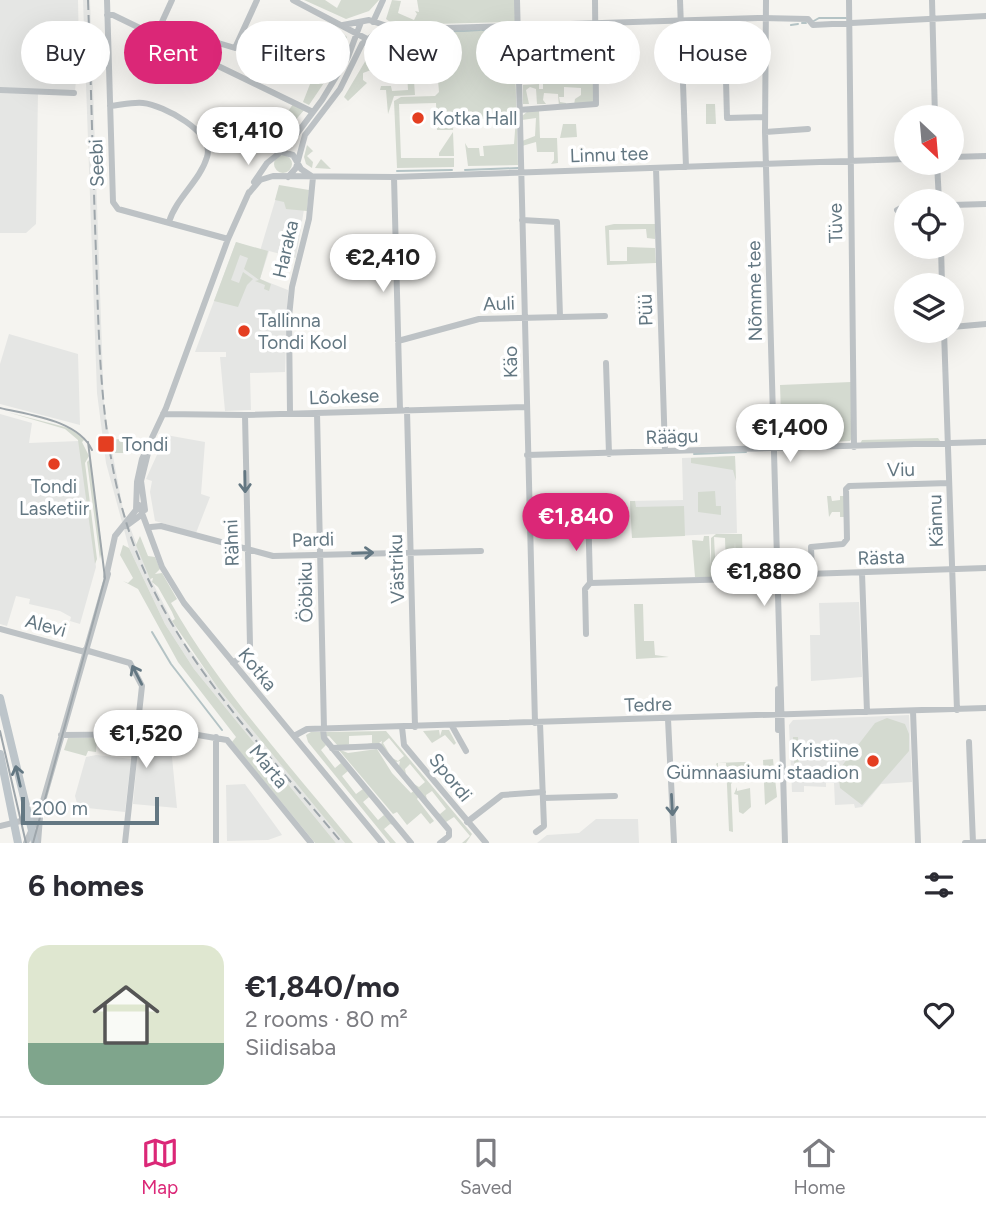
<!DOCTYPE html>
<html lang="en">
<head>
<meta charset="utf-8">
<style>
	body { margin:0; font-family:Figtree,sans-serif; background:#f7f7f7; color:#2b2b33; height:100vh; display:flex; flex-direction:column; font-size:26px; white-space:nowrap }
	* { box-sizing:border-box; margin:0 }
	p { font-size:23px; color:#7c7c81 }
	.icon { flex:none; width:38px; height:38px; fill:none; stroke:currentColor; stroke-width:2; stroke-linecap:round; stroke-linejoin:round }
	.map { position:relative; height:843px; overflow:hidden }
	.drawer { display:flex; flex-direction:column; background:#fff; flex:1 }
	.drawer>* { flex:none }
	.top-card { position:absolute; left:21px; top:21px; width:945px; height:63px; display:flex; gap:14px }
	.needle { width:46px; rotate:154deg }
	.fabs { position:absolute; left:894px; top:105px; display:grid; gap:14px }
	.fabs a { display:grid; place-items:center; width:70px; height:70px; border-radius:50%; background:#fff; box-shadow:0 7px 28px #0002; font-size:35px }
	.scale { position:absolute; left:21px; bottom:18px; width:138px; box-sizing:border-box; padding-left:7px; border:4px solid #637782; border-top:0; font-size:19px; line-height:24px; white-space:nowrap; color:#637782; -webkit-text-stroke:5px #fff; paint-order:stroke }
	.price { position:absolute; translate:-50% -60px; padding:0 16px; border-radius:24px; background:#fff; color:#222; font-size:23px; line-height:46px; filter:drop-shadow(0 2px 4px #0008) }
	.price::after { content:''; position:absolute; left:50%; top:42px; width:21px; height:16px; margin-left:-10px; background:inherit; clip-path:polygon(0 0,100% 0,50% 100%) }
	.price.on { background:#db2777; color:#fff }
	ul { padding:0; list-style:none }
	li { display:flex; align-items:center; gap:21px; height:175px; padding:0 28px }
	li span { display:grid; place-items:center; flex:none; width:196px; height:140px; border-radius:21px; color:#555 }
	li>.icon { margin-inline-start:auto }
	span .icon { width:84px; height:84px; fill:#fffc; stroke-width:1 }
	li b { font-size:30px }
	h2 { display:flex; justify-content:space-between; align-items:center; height:84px; padding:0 28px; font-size:30px }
	.chip { padding:0 24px; border-radius:32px; background:#fff; box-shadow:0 7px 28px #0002; font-size:24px; line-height:63px }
	.chip.on { background:#db2777; color:#fff }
	.tab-bar { display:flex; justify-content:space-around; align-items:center; height:98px; border-top:2px solid #e1e1e2; background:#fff; font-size:19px; color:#7c7c81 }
	.tab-bar a { display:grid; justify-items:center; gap:4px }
	.tab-bar .on { color:#db2777 }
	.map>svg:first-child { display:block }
	.built { fill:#e5e6e4 }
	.green { fill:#d4dad0 }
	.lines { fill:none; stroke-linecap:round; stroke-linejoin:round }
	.stream { stroke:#b4c3c5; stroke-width:2 }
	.minor { stroke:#bdc2c5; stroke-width:6 }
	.major { stroke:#bdc5ca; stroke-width:8 }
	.tram { stroke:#9ea6ab; stroke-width:2 }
	.rail { stroke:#9ea6ab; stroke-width:2; stroke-dasharray:10 5; stroke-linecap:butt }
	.oneway { stroke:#637782 }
	.poi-dot { fill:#e43e21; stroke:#fff; stroke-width:2.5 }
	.labels { text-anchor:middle; stroke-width:7; stroke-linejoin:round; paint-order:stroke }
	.poi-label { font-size:19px; fill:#637782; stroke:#fff; text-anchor:start }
	.street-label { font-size:19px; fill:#637782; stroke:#fff }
</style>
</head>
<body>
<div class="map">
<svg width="986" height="843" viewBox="0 0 986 843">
	<rect width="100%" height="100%" fill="#f5f4f0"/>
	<!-- built -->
	<path class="built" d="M0 0H78L79 48 75 91H38L36 224 26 233H0Z
		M83 0H90L104 408 123 509 148 574 182 639 218 688 345 843H336L194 669 165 624 129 548 106 463 97 393Z
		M278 191H307L296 258 269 251 260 279 288 290 285 372 250 373 251 410 225 411 220 357H226V352H195L236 242 260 251Z
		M9 334 78 354 80 425 0 404V364Z
		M0 414 32 423 29 443 79 441 96 567 80 624 70 621 71 617 60 611 29 604 30 599 16 596 7 626 0 624Z
		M166 435 205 442 201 494 210 497 196 533 155 521 150 492 152 481 146 479Z
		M735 456 737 533 632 538 630 501 683 500 682 458Z
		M859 602 862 677 811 681 810 635H820L819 603Z
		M909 715 912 782 881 784 862 807 855 808 854 804 835 805 834 783H826V787L804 786V792H792L789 725 793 720Z
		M170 737 177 808 133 804 139 738Z
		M96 755 131 759 125 812 78 807 75 796 86 757Z
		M245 784 280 832 282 835 268 840 227 841 226 785Z
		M596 819H638L639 843H537L547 835 579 833Z"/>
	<!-- green -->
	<path class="green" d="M304 0H325L337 8 341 0H379L369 11 346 19Z
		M392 0 401 1 398 13 414 20 417 14 415 11 419 12 417 0H515V22L394 25 386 19Z
		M514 28 518 165 468 166 465 143 468 148H479L480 156H484L483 146 514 144 516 118 454 120 453 130H437L436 103 399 104 401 158H454V167L397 168 394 101 401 97 435 96 439 92 438 80 414 81 415 95 394 96 388 114 386 90H380L381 86H391L392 91 408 90 407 72 416 78H433V66L447 65V31L451 34 452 30 485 29 486 33 488 29H495L496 33 498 29Z
		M338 29 347 37 326 80 309 105 303 102 312 79 323 84 340 48 337 46Z
		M376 43 382 45 376 58 371 57 374 62 371 70 363 73V80L367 83 348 101 344 97Z
		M545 64 544 80 532 81 531 72 521 74 522 64Z
		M593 79 594 102 574 105 575 99 581 95V88L564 87V97H559L560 102 566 103V106H559L558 94 544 93 543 100 546 104H537L536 89 530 87 526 90 529 104H523V85L539 84V89H543V84H558L559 80Z
		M293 104 305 109 274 145 264 122H281Z
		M706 104H715L716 124H706Z
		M539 110 540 138H557L558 163 551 164 554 160V152H537L536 142 522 146V141L535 136 536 118 522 120 521 117 528 111Z
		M563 124H576L577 137 560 138Z
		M453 132 454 156H439V153Z
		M307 145 331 169 315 168 321 159 313 151 307 156 313 162 312 168 306 164 304 157Z
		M274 164a9 9 0 1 1 18 0a9 9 0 1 1-18 0Z
		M279 185 309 190 307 211 286 209 284 202 275 200Z
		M614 224H655V239L647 238 646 229 609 230 610 261H627V247L655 248 656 263 607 265 605 226Z
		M236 242 268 251 260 279 271 284 269 291 264 289 265 285 255 281 259 280 244 269 248 258 240 255 231 280 239 283 243 272 253 279 247 285 238 307 214 301Z
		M851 382 852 438 850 441 782 444 780 385Z
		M7 412 69 428 85 439 82 442 89 456 85 463 97 559 95 564 78 440 65 429Z
		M129 438 142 440 136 452 130 449 128 453H112L110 440Z
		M938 438 940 441 860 444 862 440Z
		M735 456 736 481 733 470 691 463V458Z
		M90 459 102 550 100 559 87 462Z
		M715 491 716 506H721V515L698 512V492Z
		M827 496H831L832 501 840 500V496H844V517H840V512H832L829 517Z
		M630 501H635L636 507 684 506 685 536 632 538Z
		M716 534H742L743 571H747V576H736L735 542 734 569H726L725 538 714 537 716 577H695L692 540 703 541 704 536H709L711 568V538Z
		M140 536 148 556 155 557 160 569 155 574 162 573 177 599 171 603C219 688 290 766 353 843H345L218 688 172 621 175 619 172 612 158 587 152 582 153 578 150 579 136 545Z
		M123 545 129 548 165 624 194 669 336 843H315L232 742 236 737 178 662 138 589 123 581 128 583 133 578 120 555Z
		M634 604H643L644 641H654L655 655 669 657 636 659Z
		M887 718 905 724 909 734V751L862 805 840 788 838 771 875 723Z
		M439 730 440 736 442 730H449L456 743 454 745 445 735 432 743 423 731Z
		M386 731 472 834 466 843H462L470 836 454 817 446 822 435 811 440 814 446 809 432 791 426 795 427 801 414 784 419 787 425 782 410 764 405 769 406 774 399 766 400 761 396 762 392 758 398 761 404 756 389 738 383 743 389 753 381 745 382 741 376 745 367 744 372 743V735L349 736V744H354L338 746 329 736 326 737V732Z
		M311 732H322L326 745 321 750 335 768 341 763 338 759 348 771 342 776 356 794 363 789 371 799 369 797 363 802 378 820 384 815 382 813 396 826 390 824 384 829 396 843H390L308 742 306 735Z
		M793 737H798L799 776 795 777Z
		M68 738H97L96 752 88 751 86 756 64 750Z
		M338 749 348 753 377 749 392 773 411 793 415 790 419 796 417 799 434 821 430 824 421 813 407 825 397 812 393 814Z
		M773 759 777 797 765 805 763 760Z
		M741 762H749L750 780 735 779 731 784 733 832 729 831 726 763H718V768L716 764 717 763Z
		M737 787V791L750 788 751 807 743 814 739 812 738 795 734 794Z"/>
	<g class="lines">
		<!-- stream -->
		<path class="stream" d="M812 22 819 18H846
			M802 23H806
			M791 25 798 24
			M482 30H485
			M488 30H494
			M498 30 513 29
			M453 31H463
			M464 31 480 30
			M465 170 518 168
			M397 171 452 170
			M694 454 746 452
			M152 632 171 664 222 730"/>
		<!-- minor -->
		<path class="minor" d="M107 0 113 202 118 209 228 239
			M293 0 367 39
			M517 0 535 723
			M680 0 686 167
			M766 0 765 132 785 843
			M849 0 854 447
			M932 0 935 117
			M107 15H113L313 112
			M373 22 383 0
			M343 25 369 20 393 28 413 29 758 18 808 19 813 25 986 16
			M156 35 172 0
			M205 59 215 42 235 48 257 0
			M726 80 727 118 765 117
			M0 90 74 93
			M110 106C121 105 132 102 143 103 163 105 215 132 207 157 200 181 176 198 169 222
			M519 110 596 104 595 0
			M765 132 808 129
			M282 152 293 155 301 169 313 177
			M952 157 986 156
			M937 163 939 201
			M656 168 665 451
			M288 177 296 168 305 135 340 89 362 44 375 34 393 28
			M394 177 400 410
			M254 182 267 163 287 147 322 100 348 57 361 22
			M249 193 260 180 273 176 394 177 906 159
			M952 205 986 204
			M897 210 906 205
			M522 220 557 222 560 317
			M941 247 942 285
			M952 327 986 324
			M944 331 957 710
			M398 341 479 319 605 316
			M606 363 609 454
			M407 410 415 727
			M290 413 289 317 292 287 309 219 313 177
			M317 413 324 729
			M163 414 245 415 526 407
			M527 455 986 442
			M139 505 162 567 184 603 382 843
			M145 510 141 481 148 453
			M126 526 141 515 144 508
			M151 527 161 526 273 556 481 551
			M862 573 867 712
			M777 575 986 568
			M812 575 811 547 843 544 847 539 846 489 849 486 949 483
			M106 577 115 536 136 510 137 482 142 459 166 408 228 239 249 192
			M590 583 777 578
			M0 629 85 652
			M586 634 585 589 590 583 588 506
			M85 650 130 663 142 686 125 843
			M233 663 248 651 250 645 245 415
			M778 689V730
			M913 711 918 843
			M668 719 674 843
			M452 726 466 751
			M402 727 404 745 486 843
			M323 729 324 738 411 843
			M61 735 192 734 227 740 311 843
			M294 736 307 729 986 708
			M969 742 973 843
			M332 748 379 746 449 830V836L440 843
			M543 798 615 796
			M467 822 502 795 543 792
			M0 826 33 818
			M536 832 544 826 540 723
			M26 843 41 808 108 574
			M38 843 40 817
			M216 843V737
			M965 843 986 842"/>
		<!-- major -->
		<path class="major" d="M0 698 35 843
			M0 754 18 843"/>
		<!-- tram -->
		<path class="tram" d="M0 408C29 415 78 420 92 450
			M0 731 26 843
			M33 843 105 578 88 442"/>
		<!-- rail -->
		<path class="rail" d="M88 0C91 85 93 169 96 254 100 368 100 485 153 589 200 684 276 762 342 843"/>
	</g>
	<!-- one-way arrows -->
	<defs><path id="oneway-shaft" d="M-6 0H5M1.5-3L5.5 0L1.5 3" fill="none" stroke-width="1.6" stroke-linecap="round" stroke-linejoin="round" transform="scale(1.75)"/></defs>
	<g class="oneway">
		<use href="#oneway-shaft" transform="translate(245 482) rotate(89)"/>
		<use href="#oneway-shaft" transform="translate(363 553) rotate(-2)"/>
		<use href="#oneway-shaft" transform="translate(137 675) rotate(-117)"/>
		<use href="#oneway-shaft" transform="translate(18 776) rotate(-103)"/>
		<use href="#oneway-shaft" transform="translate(672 805) rotate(87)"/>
	</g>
	<!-- markers -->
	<g class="poi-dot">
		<circle cx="418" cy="118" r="7"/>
		<circle cx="244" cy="331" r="7"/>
		<rect x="97" y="435" width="18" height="18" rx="3.5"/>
		<circle cx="54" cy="464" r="7"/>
		<circle cx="873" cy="761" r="7"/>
	</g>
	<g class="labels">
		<!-- poi labels -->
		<g class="poi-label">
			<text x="432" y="125">Kotka Hall</text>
			<text x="258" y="327">Tallinna<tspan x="258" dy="22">Tondi Kool</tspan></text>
			<text x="122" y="451">Tondi</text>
			<text x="54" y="493" text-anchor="middle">Tondi<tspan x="54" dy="22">Lasketiir</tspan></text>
			<text x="859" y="757" text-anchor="end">Kristiine<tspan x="859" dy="22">Gümnaasiumi staadion</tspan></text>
		</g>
		<!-- street labels -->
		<g class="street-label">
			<text transform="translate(609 154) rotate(-2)" y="7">Linnu tee</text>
			<text transform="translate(96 163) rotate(-92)" y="7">Seebi</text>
			<text transform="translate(835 223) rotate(-91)" y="7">Tüve</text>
			<text transform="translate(285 249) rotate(-77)" y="7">Haraka</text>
			<text transform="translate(754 291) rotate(-91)" y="7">Nõmme tee</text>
			<text transform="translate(499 303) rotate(-2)" y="7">Auli</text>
			<text transform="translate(645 310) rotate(-92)" y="7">Püü</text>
			<text transform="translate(510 362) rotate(-91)" y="7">Käo</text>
			<text transform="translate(344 396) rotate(-2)" y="7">Lõokese</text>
			<text transform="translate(672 436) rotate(-2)" y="7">Räägu</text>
			<text transform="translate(901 469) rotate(-1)" y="7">Viu</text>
			<text transform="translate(935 521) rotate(-92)" y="7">Kännu</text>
			<text transform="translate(313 539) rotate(-2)" y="7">Pardi</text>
			<text transform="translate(231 543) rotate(-92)" y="7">Rähni</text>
			<text transform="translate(881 557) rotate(-2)" y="7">Rästa</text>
			<text transform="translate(396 569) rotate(-92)" y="7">Västriku</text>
			<text transform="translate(305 592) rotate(-91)" y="7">Ööbiku</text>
			<text transform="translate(46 625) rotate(15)" y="7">Alevi</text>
			<text transform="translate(258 669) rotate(51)" y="7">Kotka</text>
			<text transform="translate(648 704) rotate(-2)" y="7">Tedre</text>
			<text transform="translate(269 766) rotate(51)" y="7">Marta</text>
			<text transform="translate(451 777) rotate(51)" y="7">Spordi</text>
		</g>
	</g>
</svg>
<div class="fabs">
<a><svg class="needle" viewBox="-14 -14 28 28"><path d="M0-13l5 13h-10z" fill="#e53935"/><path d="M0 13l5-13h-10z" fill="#7c7c81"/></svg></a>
<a><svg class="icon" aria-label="locate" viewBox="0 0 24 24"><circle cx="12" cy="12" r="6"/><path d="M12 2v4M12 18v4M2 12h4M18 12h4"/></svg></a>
<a><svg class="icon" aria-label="layers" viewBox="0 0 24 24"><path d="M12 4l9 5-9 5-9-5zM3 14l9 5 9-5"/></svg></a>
</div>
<div class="scale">200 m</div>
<b class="price" style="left:248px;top:167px">€1,410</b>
<b class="price" style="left:383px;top:294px">€2,410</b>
<b class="price" style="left:790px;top:464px">€1,400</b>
<b class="price on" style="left:576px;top:553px">€1,840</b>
<b class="price" style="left:764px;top:608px">€1,880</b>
<b class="price" style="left:146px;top:770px">€1,520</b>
<div class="top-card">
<a class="chip">Buy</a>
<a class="chip on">Rent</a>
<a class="chip">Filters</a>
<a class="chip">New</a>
<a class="chip">Apartment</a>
<a class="chip">House</a>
</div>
</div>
<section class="drawer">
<h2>6 homes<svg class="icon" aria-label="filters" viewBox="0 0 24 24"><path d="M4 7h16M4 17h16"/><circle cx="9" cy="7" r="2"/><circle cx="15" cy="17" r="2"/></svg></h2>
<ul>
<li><span style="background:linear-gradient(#dfe7d0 70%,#7fa58c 0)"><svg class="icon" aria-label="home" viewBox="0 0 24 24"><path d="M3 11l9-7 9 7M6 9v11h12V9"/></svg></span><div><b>€1,840/mo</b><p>2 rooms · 80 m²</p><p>Siidisaba</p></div><svg class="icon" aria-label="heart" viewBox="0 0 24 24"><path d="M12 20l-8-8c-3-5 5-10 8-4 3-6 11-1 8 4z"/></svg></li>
</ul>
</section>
<nav class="tab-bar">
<a class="on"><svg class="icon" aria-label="map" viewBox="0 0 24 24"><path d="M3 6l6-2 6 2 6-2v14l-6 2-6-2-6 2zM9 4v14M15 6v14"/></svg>Map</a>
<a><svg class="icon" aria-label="saved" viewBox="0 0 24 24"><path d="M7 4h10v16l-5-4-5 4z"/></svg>Saved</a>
<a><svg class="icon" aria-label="home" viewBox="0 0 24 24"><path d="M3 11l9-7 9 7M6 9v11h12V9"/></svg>Home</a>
</nav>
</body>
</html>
